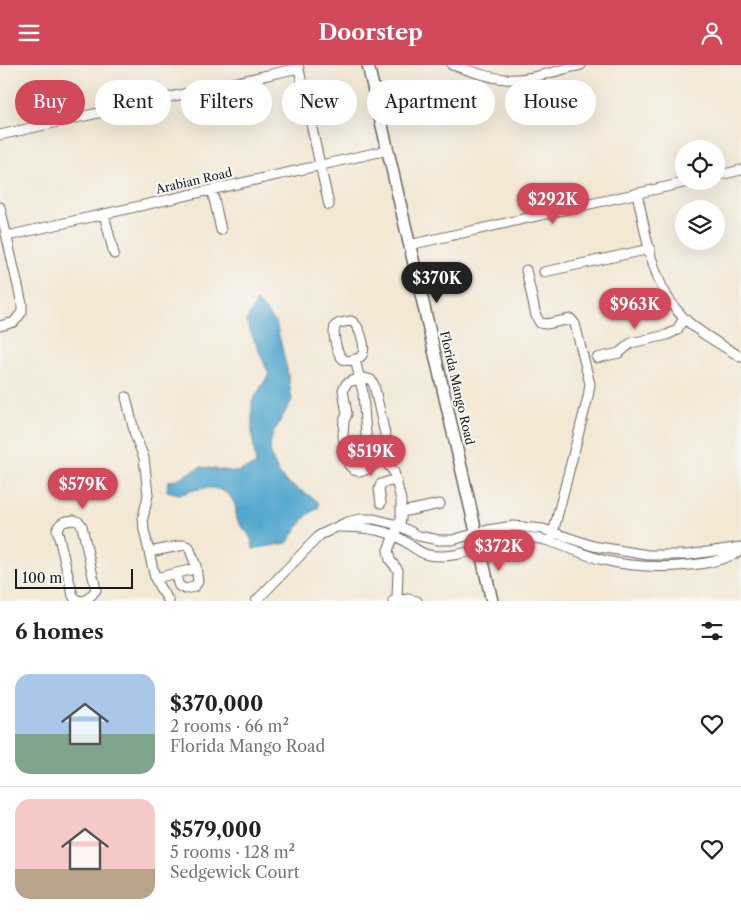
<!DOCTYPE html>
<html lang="en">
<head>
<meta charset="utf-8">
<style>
	body { margin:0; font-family:"Libre Caslon Text",serif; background:#f6f6f6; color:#222; height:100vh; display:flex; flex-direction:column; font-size:19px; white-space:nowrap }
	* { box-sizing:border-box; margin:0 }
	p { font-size:16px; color:#767676 }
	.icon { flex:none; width:28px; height:28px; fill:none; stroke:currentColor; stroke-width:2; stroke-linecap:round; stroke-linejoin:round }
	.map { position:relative; height:536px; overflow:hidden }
	.details { display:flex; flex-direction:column; background:#fff; flex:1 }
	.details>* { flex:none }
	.top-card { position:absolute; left:15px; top:15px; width:711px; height:45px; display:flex; gap:10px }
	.fabs { position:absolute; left:675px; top:75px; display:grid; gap:10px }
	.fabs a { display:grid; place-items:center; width:50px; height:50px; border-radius:50%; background:#fff; box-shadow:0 5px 20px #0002; font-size:25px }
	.scale { position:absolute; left:15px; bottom:12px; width:118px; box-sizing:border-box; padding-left:5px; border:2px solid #1c1c1c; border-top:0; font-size:14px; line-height:18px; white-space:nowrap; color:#1c1c1c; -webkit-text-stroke:4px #f6f6f2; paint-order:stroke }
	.price { position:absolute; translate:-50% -42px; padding:0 11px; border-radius:18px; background:#d1495b; color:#fff; font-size:16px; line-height:32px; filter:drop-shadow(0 1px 2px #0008) }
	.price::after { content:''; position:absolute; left:50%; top:30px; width:15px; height:11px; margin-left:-8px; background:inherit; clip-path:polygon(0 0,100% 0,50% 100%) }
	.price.selected { background:#222; color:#fff }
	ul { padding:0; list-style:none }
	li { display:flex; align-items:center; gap:15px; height:125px; padding:0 15px }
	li+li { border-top:1px solid #e0e0e0 }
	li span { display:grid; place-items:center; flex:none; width:140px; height:100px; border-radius:15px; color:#555 }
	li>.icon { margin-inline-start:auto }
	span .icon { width:60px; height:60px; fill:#fffc; stroke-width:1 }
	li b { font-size:21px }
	h2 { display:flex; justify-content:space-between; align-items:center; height:60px; padding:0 15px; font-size:21px }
	.tag { padding:0 18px; border-radius:22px; background:#fff; box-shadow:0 5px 20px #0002; font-size:18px; line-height:45px }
	.tag.selected { background:#d1495b; color:#fff }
	header { display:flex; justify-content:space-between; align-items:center; height:65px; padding:0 15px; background:#d1495b; color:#fff; font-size:22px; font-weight:700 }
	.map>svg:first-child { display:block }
	.water { fill:#53a7ce; stroke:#386275 }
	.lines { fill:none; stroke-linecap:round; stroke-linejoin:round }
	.minor-casing { stroke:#67635c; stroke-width:11 }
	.tertiary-casing { stroke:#67635c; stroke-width:14 }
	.minor { stroke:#fff; stroke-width:9 }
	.tertiary { stroke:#fff; stroke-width:11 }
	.labels { text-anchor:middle; stroke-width:4.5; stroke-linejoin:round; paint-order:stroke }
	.street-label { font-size:12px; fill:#1c1c1c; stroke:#f6f6f2 }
</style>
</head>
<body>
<header><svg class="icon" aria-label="menu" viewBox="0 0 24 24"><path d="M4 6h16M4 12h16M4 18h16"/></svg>Doorstep<svg class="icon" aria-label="person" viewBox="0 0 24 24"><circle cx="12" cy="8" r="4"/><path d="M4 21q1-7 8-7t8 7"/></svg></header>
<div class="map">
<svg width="741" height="536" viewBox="0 0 741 536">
	<rect width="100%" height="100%" fill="#f6f6f2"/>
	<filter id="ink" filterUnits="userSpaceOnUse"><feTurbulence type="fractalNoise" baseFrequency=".02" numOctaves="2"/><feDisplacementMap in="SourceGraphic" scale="10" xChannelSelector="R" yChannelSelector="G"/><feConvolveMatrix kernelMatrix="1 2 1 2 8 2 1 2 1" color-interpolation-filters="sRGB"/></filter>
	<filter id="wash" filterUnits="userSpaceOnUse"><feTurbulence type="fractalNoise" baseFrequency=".0096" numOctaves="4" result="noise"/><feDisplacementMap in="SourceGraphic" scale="20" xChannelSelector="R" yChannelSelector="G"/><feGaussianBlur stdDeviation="1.12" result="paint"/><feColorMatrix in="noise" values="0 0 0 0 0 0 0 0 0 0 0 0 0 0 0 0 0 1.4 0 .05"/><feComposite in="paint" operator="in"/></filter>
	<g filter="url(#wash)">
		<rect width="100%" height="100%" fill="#f3e8d4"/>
		<!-- water -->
		<path class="water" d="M257 236 276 258 287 304 292 335 273 368 270 379 271 391 280 410 286 417 315 434 319 438 318 443 306 451 287 478 253 484C253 468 242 466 237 454 235 449 237 443 234 438 227 422 209 421 194 425 190 426 186 428 182 429 177 429 171 427 167 426L168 416 175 415 201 402 236 407 256 400 252 367V337L269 309 246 256Z"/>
	</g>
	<g filter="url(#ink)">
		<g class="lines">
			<defs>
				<path id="minor" d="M298 0 329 140
					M452 0C469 5 487 13 505 14 530 16 557 5 581 0
					M0 70 299 3
					M716 111 741 105
					M212 125 221 165
					M637 128C647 171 651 221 684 253 700 269 722 280 741 292
					M0 142 22 239V247L14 257 0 261
					M104 149 114 189
					M7 171 388 85
					M409 180 692 116
					M526 205 536 251 540 258 546 259 571 254 575 259 590 319 588 332 552 472
					M544 207 650 184
					M351 256C359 259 367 282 362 290 360 294 356 294 352 295 349 296 348 296 345 295 337 293 331 266 336 260 340 257 346 257 351 256Z
					M597 293 619 288 631 278 667 270 677 265 684 253
					M355 294 363 328 367 383 371 387 386 397 394 407 401 435V454L388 485 390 495 398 505 397 535
					M365 313 371 315 374 320 387 378C386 392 374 403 360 407L354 405 349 400 343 371 344 356 347 349 343 325 346 319 351 316Z
					M126 332 135 370 144 393 148 430 143 453 144 465 155 513 160 523 169 536
					M381 438 379 424 381 419 390 416 397 417
					M402 447 440 439
					M74 455 79 457 82 461 96 525 86 536 76 535 73 531 57 464C61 456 66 456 74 455Z
					M339 462C357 462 378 463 395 471 406 475 416 487 428 490 444 493 465 489 480 483 486 481 491 476 497 474 505 472 516 472 524 472 554 473 575 488 603 495 639 504 710 506 741 485
					M149 487 184 480 189 482 196 501 198 517 194 522 185 524 179 521 175 509
					M155 513 190 505 196 501
					M256 536 320 470 347 457 360 454H374L398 460 419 471 439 475H452L488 465 513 461 543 464 593 481 648 490H687L741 482
					M393 536 408 534 417 536"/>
				<path id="tertiary" d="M368 0 492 536"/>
			</defs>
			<!-- minor casing -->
			<use href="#minor" class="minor-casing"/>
			<!-- tertiary casing -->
			<use href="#tertiary" class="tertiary-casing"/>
			<!-- minor -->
			<use href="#minor" class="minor"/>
			<!-- tertiary -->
			<use href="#tertiary" class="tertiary"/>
		</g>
	</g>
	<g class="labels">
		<!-- street labels -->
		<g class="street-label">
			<text transform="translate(194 116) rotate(-13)" y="4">Arabian Road</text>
			<text transform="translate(457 323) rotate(77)" y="4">Florida Mango Road</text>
		</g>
	</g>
</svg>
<div class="fabs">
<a><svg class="icon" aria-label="locate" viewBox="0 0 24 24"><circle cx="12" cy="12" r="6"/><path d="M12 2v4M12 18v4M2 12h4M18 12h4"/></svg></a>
<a><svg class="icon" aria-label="layers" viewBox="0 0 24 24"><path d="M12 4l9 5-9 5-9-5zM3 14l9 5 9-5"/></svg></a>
</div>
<div class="scale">100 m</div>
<b class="price" style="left:553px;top:160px">$292K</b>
<b class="price selected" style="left:437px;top:239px">$370K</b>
<b class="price" style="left:635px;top:265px">$963K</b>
<b class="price" style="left:371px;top:412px">$519K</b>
<b class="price" style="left:83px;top:445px">$579K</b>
<b class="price" style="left:499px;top:507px">$372K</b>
<div class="top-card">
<a class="tag selected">Buy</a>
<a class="tag">Rent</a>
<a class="tag">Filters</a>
<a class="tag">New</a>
<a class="tag">Apartment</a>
<a class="tag">House</a>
</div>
</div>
<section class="details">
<h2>6 homes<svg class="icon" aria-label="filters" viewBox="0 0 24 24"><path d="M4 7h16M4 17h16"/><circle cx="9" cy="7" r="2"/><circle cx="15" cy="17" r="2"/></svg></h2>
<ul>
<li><span style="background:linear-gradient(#a9c7e8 60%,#7fa58c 0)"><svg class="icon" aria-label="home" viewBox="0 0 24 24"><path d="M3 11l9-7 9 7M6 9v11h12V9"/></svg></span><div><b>$370,000</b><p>2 rooms · 66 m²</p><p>Florida Mango Road</p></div><svg class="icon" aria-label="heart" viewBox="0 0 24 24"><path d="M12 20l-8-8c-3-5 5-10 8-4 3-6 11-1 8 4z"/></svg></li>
<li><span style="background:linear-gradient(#f6c9c9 70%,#b9a48a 0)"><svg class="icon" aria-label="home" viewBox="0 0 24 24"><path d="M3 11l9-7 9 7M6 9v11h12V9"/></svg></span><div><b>$579,000</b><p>5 rooms · 128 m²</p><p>Sedgewick Court</p></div><svg class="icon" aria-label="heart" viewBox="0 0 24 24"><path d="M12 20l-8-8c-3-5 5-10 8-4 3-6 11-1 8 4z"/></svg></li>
</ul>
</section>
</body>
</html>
